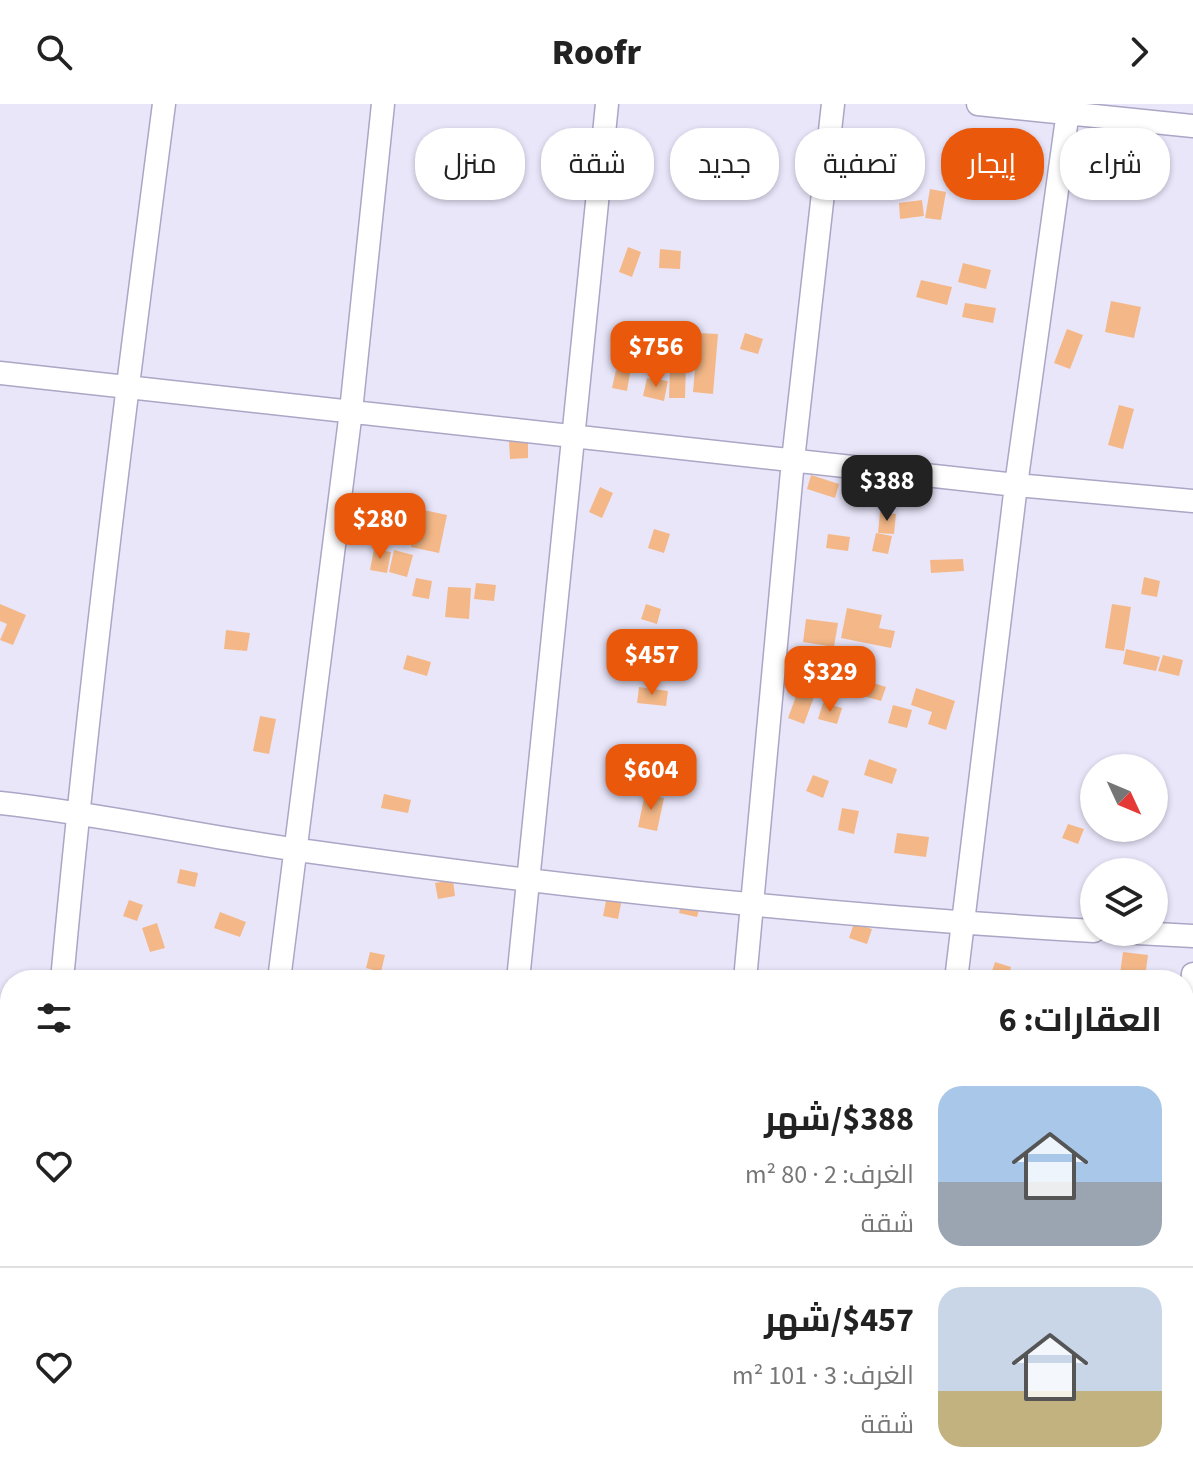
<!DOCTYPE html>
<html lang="ar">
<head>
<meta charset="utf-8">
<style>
	body { margin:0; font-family:"Source Sans 3",Cairo,sans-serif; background:#f2f2f2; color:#222; direction:rtl; height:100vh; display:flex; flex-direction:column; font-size:30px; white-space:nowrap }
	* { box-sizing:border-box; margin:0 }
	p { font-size:26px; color:#767676 }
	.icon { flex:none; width:44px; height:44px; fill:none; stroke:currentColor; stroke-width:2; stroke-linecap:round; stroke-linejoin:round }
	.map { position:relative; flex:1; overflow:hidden; direction:ltr }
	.panel { position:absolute; left:0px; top:866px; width:1194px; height:514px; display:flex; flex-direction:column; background:#fff; border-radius:32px 32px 0 0; box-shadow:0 2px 6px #0004; direction:rtl }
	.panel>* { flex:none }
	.top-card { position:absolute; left:24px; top:24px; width:1146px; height:72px; direction:rtl; display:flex; gap:16px }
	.needle { width:52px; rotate:134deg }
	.buttons { position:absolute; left:1080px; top:650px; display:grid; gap:16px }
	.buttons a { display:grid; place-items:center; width:88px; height:88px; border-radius:50%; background:#fff; box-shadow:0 2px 6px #0004; font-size:40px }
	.price { position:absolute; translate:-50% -68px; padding:0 18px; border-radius:16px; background:#ea580c; color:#fff; font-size:26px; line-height:52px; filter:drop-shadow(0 2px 4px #0008) }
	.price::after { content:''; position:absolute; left:50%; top:48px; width:24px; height:18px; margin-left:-12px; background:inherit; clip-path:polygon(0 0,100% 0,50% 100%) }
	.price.active { background:#222; color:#fff }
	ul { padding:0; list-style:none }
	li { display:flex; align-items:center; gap:24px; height:200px; padding:0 32px }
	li+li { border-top:2px solid #e0e0e0 }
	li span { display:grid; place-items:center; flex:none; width:224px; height:160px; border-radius:24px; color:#555 }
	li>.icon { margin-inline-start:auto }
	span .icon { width:96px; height:96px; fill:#fffc; stroke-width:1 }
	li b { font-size:34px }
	h2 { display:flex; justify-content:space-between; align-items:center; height:96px; padding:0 32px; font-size:34px }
	.pill { padding:0 28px; border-radius:32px; background:#fff; box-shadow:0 2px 6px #0004; font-size:28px; line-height:72px }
	.pill.active { background:#ea580c; color:#fff }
	header { display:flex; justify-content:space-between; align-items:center; height:104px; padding:0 32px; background:#fff; font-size:36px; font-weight:800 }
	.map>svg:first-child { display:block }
	.building { fill:#f4b888 }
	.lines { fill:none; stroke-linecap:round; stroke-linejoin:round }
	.minor-casing { stroke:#aba6c5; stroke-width:25 }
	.minor { stroke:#fff; stroke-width:22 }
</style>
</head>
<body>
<header><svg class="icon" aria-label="forward" viewBox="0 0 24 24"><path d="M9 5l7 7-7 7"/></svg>Roofr<svg class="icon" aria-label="search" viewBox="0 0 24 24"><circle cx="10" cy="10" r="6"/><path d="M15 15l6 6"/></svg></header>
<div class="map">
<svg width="1193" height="1379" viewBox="0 0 1193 1379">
	<rect width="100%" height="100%" fill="#e9e6fa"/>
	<!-- building -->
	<path class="building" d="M896 46 913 65 893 84 876 65Z
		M930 85 946 88 941 116 925 114Z
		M922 96 924 112 900 115 899 99Z
		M628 143 641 148 632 173 619 168Z
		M660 145 681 147 680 165 659 164Z
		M963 159 991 166 986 185 958 178Z
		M921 176 952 183 947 201 916 193Z
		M1111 197 1141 203 1134 234 1105 228Z
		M965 199 996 204 993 219 962 213Z
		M677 220 694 227 683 252 666 245Z
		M1067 225 1083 231 1070 265 1054 259Z
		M698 229 718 230 713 290 693 288Z
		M745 229 763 235 758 250 740 245Z
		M670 259 686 260 685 294H669Z
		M616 266 630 269 627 287 612 284Z
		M647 274 668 277 664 297 643 292Z
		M1119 301 1134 305 1123 345 1108 341Z
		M528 336V354L510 355 509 337Z
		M811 371 839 380 835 394 807 385Z
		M884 374 901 378 895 401 878 396Z
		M600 383 613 389 602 414 589 408Z
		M419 405 447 411 439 449 411 443Z
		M880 408 896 410 894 430 878 429Z
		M654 425 670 430 664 449 648 444Z
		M876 429 892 432 888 450 872 447Z
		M828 430 850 433 848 447 826 444Z
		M374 445 391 448 387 469 370 466Z
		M394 446 413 451 407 473 389 468Z
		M963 455 964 467 931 469 930 456Z
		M1144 473 1160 477 1157 493 1141 490Z
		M416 474 432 477 429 495 412 492Z
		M476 479 496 481 494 497 474 495Z
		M448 483 471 484 469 515 445 513Z
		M0 500 26 511 13 541 0 536 7 520 0 517Z
		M646 500 661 505 657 520 641 515Z
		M1112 500 1131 503 1124 547 1105 544Z
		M847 504 882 511 879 524 895 527 891 544 841 534Z
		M806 515 838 519 834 543 803 538Z
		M226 526 250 529 247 547 224 545Z
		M661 536 678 539 675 556 658 552Z
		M1126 545 1160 553 1156 567 1123 560Z
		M407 551 431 558 427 572 403 565Z
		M1163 551 1183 556 1179 572 1158 567Z
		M861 575 886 583 881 597 856 590Z
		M802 576 818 582 804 620 788 614Z
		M639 583 668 587 666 602 637 599Z
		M916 584 955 597 946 626 928 620 932 608 911 601Z
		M823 599 842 604 837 620 818 615Z
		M893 601 912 606 907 624 888 619Z
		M260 612 276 615 269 650 253 647Z
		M626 645H641V673H625Z
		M652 655 668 657 665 676 649 674Z
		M869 655 897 665 892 680 864 671Z
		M813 671 829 677 823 694 806 687Z
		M384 690 411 696 408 709 381 704Z
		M645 690 664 694 657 727 638 723Z
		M842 704 859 707 854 730 838 726Z
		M1068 720 1084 725 1078 740 1062 734Z
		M897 729 929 733 926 753 894 749Z
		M180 765 198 769 195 783 177 779Z
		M453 776 455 792 438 795 435 779Z
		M608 787 623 790 618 815 603 812Z
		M683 793 701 798 697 813 679 809Z
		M129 796 143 801 137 817 123 812Z
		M220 808 246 818 240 833 214 824Z
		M157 819 165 844 150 848 142 824Z
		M854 819 872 825 867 840 849 834Z
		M370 848 385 851 381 868 366 864Z
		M1123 848 1148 851 1145 873 1120 870Z
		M995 858 1011 863 1008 876H989Z
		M776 866 804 871 803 876H775Z
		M1041 867 1057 870 1055 876H1039Z
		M10 983V1009L0 1005Z
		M1184 1299 1192 1301 1187 1319 1184 1318Z
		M1192 1324 1193 1325V1361L1184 1358Z
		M150 1370H160V1378L150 1377Z
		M344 1370H360L363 1371 359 1379H341Z
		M516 1370H548L545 1379Z
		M563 1370H581L597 1374 596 1379H561Z
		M383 1373 409 1377V1379H382Z"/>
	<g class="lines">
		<defs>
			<path id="minor" d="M978 0 1193 22
				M0 269 1016 381 1193 397
				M0 699C101 710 199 732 299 746 562 783 828 812 1094 827
				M1119 828 1193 832
				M62 876C89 583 126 292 164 0
				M279 876 351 307 383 0
				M518 876 607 0
				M745 876 793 356 833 0
				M956 876 1016 381 1069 0
				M1184 962 1193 870
				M0 1157 10 1159
				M1184 1281 1193 1283
				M12 1379 13 1370
				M226 1379V1370
				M466 1379 467 1370
				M687 1379 688 1370
				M899 1379V1370
				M1139 1379 1140 1370"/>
		</defs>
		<!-- minor casing -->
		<use href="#minor" class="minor-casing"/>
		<!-- minor -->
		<use href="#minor" class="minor"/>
	</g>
</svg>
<div class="buttons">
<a><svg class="needle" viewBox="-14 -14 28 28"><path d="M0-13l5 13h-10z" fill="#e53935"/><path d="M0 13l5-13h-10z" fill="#767676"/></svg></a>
<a><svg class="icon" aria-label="layers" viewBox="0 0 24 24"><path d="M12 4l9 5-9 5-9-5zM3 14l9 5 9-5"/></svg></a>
</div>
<b class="price" style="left:656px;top:285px">$756</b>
<b class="price active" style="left:887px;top:419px">$388</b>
<b class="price" style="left:380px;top:457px">$280</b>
<b class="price" style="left:652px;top:593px">$457</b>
<b class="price" style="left:830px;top:610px">$329</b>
<b class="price" style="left:651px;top:708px">$604</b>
<div class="top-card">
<a class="pill">شراء</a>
<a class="pill active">إيجار</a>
<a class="pill">تصفية</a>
<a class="pill">جديد</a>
<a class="pill">شقة</a>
<a class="pill">منزل</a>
</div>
<section class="panel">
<h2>العقارات: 6<svg class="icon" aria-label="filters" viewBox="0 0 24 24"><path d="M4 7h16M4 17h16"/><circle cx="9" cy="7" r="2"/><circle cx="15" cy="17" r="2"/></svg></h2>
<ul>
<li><span style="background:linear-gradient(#a9c7e8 60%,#9aa5b1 0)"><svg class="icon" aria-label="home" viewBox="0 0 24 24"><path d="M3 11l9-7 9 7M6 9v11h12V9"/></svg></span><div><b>$388/شهر</b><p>الغرف: 2 · 80 m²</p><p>شقة</p></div><svg class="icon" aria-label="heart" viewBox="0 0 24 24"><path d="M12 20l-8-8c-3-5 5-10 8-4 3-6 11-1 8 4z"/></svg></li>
<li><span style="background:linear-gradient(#c9d6e8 65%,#c2b280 0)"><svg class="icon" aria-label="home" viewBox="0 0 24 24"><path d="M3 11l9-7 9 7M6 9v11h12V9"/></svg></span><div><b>$457/شهر</b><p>الغرف: 3 · 101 m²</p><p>شقة</p></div><svg class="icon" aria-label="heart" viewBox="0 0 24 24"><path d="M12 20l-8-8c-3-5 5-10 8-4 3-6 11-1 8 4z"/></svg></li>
</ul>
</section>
</div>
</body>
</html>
